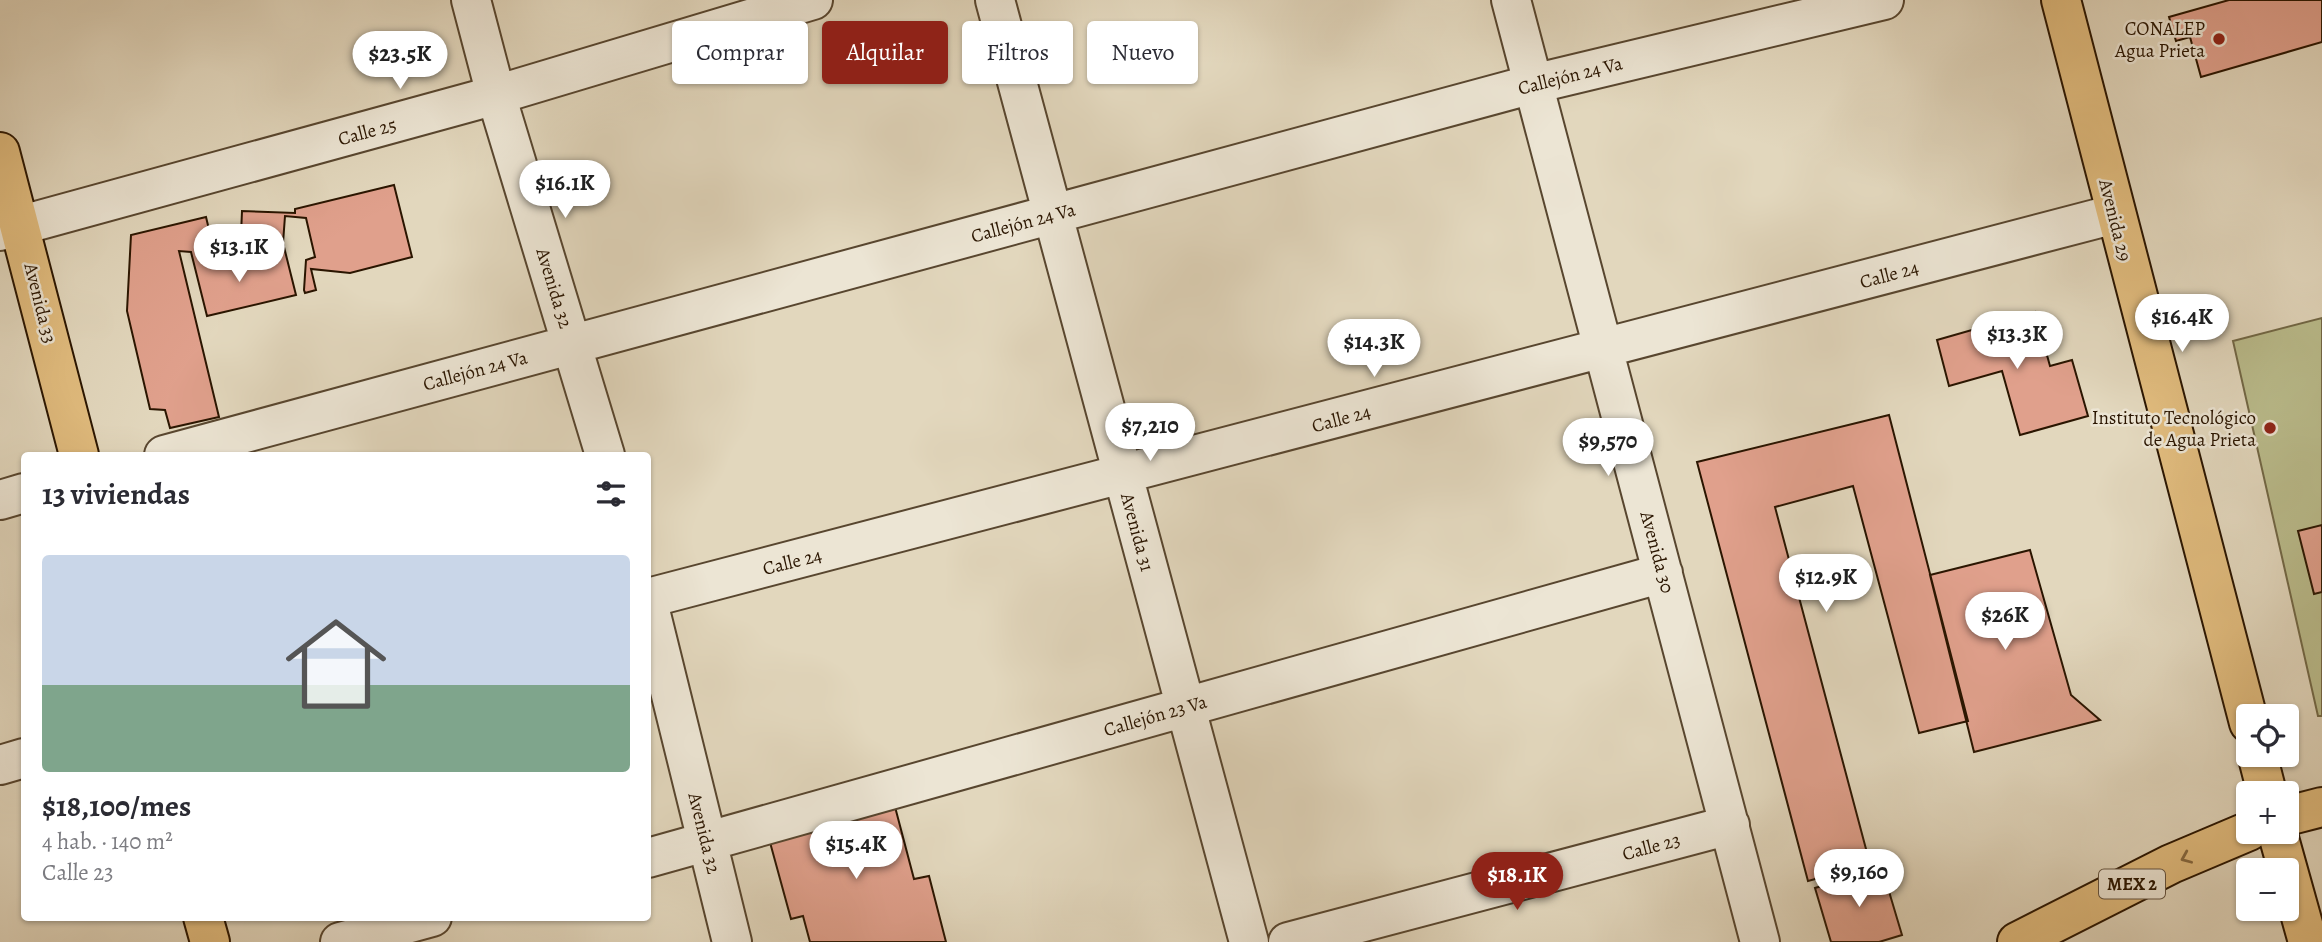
<!DOCTYPE html>
<html lang="es">
<head>
<meta charset="utf-8">
<style>
	body { margin:0; font-family:Alegreya,serif; background:#f2f2f3; color:#2b2b33; height:100vh; display:flex; flex-direction:column; font-size:26px; white-space:nowrap }
	* { box-sizing:border-box; margin:0 }
	p { font-size:23px; color:#7c7c81 }
	.icon { flex:none; width:38px; height:38px; fill:none; stroke:currentColor; stroke-width:2; stroke-linecap:round; stroke-linejoin:round }
	.map { position:relative; flex:1; overflow:hidden }
	.sheet { position:absolute; left:21px; top:452px; width:630px; height:469px; display:flex; flex-direction:column; background:#fff; border-radius:7px; box-shadow:0 2px 5px #0004 }
	.sheet>* { flex:none }
	.guide { position:absolute; left:672px; top:21px; width:665px; height:63px; display:flex; gap:14px }
	.controls { position:absolute; left:2236px; top:704px; display:grid; gap:14px }
	.controls a { display:grid; place-items:center; width:63px; height:63px; border-radius:7px; background:#fff; box-shadow:0 2px 5px #0004; font-size:35px }
	.price { position:absolute; translate:-50% -60px; padding:0 16px; border-radius:24px; background:#fff; color:#222; font-size:23px; line-height:46px; filter:drop-shadow(0 2px 4px #0008) }
	.price::after { content:''; position:absolute; left:50%; top:42px; width:21px; height:16px; margin-left:-10px; background:inherit; clip-path:polygon(0 0,100% 0,50% 100%) }
	.price.active { background:#8f2418; color:#fff }
	ul { padding:0; list-style:none }
	li { display:grid; align-content:center; gap:14px; height:371px; padding:0 21px }
	li+li { border-top:2px solid #e1e1e2 }
	li span { display:grid; place-items:center; height:217px; border-radius:7px; color:#555 }
	li>.icon { margin-inline-start:auto }
	span .icon { width:126px; height:126px; fill:#fffc; stroke-width:1 }
	li b { font-size:30px }
	h2 { display:flex; justify-content:space-between; align-items:center; height:84px; padding:0 21px; font-size:30px }
	.pill { padding:0 24px; border-radius:7px; background:#fff; box-shadow:0 2px 5px #0004; font-size:24px; line-height:63px }
	.pill.active { background:#8f2418; color:#fff }
	.map>svg:first-child { display:block }
	.green { fill:#babc8c; stroke:#726846; stroke-width:2 }
	.building { fill:#e0a08c; stroke:#2a1500; stroke-width:2 }
	.lines { fill:none; stroke-linecap:round; stroke-linejoin:round }
	.minor-casing { stroke:#58462f; stroke-width:42 }
	.major-casing { stroke:#2a1500; stroke-width:42 }
	.minor { stroke:#ece5d4; stroke-width:38 }
	.major { stroke:#e1bc7e; stroke-width:38 }
	.oneway { stroke:#86683f }
	.poi-dot { fill:#8f2418; stroke:#ece5d4; stroke-width:2.5 }
	.labels { text-anchor:middle; stroke-width:5; stroke-linejoin:round; paint-order:stroke }
	.shield { fill:#ece5d4; stroke:#645340; stroke-width:2 }
	.shield-label { font-size:18px; font-weight:bold; fill:#2a1500 }
	.poi-label { font-size:19px; fill:#2a1500; stroke:#ece5d4; text-anchor:end }
	.street-label { font-size:19px; fill:#2a1500; stroke:#ece5d4 }
</style>
</head>
<body>
<div class="map">
<svg width="2322" height="942" viewBox="0 0 2322 942">
	<rect width="100%" height="100%" fill="#e2d7bd"/>
	<filter id="stains"><feTurbulence type="fractalNoise" baseFrequency=".00286" numOctaves="4"/><feColorMatrix values="0 0 0 0 .2 0 0 0 0 .09 0 0 0 0 .02 0 0 0 .5 -.17"/></filter>
	<radialGradient id="worn" r=".72"><stop offset=".6" stop-color="#630" stop-opacity="0"/><stop offset="1" stop-color="#630" stop-opacity=".3"/></radialGradient>
	<!-- green -->
	<path class="green" d="M2322 318V716H2318L2233 341Z"/>
	<!-- building -->
	<path class="building" d="M2229 0H2322V42L2201 77 2190 37 2176 41 2169 17Z
		M394 185 412 257 350 273 311 269 316 290 305 293 304 290 306 260 315 257 306 218 285 216 283 243 296 295 207 316 191 252 179 251 219 417 170 428 165 410 150 409 127 311 131 235 206 217 212 242 241 235 242 211 295 213V209Z
		M2035 312 2050 366 2072 360 2088 416 2020 435 2002 371 1949 386 1937 340Z
		M1889 415 1968 721 1919 733 1853 486 1775 507 1870 864 1808 881 1697 462Z
		M2322 525V592L2314 594 2298 531Z
		M2030 550 2071 695 2100 720 1974 752 1930 575Z
		M894 803 914 879 929 876 946 942H810L803 916 791 919 768 835Z
		M1882 868 1902 935 1879 942H1831L1815 888Z"/>
	<g class="lines">
		<defs>
			<path id="minor" d="M471 0 496 95 605 455
				M995 0 1249 942
				M1511 0 1760 942
				M0 231 496 95 813 0
				M164 455 1533 84 1884 0
				M0 500 24 493
				M648 598 2115 214
				M648 602 732 942
				M0 765 24 758
				M648 858 1663 573
				M340 942 432 917
				M1288 942 1730 825"/>
			<path id="major" d="M2061 0 2249 723
				M0 152 79 455
				M2257 754 2267 793
				M2287 816 2322 807
				M2277 831 2308 942
				M203 917 210 942
				M2017 942 2171 864 2249 831"/>
		</defs>
		<!-- minor casing -->
		<use href="#minor" class="minor-casing"/>
		<!-- major casing -->
		<use href="#major" class="major-casing"/>
		<!-- minor -->
		<use href="#minor" class="minor"/>
		<!-- major -->
		<use href="#major" class="major"/>
	</g>
	<!-- one-way arrows -->
	<defs><path id="oneway-chevron" d="M-2-3.5L2.5 0L-2 3.5" fill="none" stroke-width="1.6" stroke-linecap="round" stroke-linejoin="round" transform="scale(1.75)"/></defs>
	<use class="oneway" href="#oneway-chevron" transform="translate(2186 858) rotate(157)"/>
	<!-- markers -->
	<g class="poi-dot">
		<circle cx="2219" cy="39" r="7"/>
		<circle cx="2270" cy="428" r="7"/>
	</g>
	<g class="labels">
		<!-- shield labels -->
		<rect class="shield" x="2099" y="869.5" width="66" height="29" rx="5"/>
		<g class="shield-label">
			<text x="2132" y="890">MEX 2</text>
		</g>
		<!-- poi labels -->
		<g class="poi-label">
			<text x="2205" y="35">CONALEP<tspan x="2205" dy="22">Agua Prieta</tspan></text>
			<text x="2256" y="424">Instituto Tecnológico<tspan x="2256" dy="22">de Agua Prieta</tspan></text>
		</g>
		<!-- street labels -->
		<g class="street-label">
			<text transform="translate(1570 75) rotate(-14)" y="7">Callejón 24 Va</text>
			<text transform="translate(367 131) rotate(-15)" y="7">Calle 25</text>
			<text transform="translate(2116 220) rotate(76)" y="7">Avenida 29</text>
			<text transform="translate(1023 222) rotate(-15)" y="7">Callejón 24 Va</text>
			<text transform="translate(1889 274) rotate(-15)" y="7">Calle 24</text>
			<text transform="translate(555 288) rotate(73)" y="7">Avenida 32</text>
			<text transform="translate(41 303) rotate(76)" y="7">Avenida 33</text>
			<text transform="translate(475 370) rotate(-15)" y="7">Callejón 24 Va</text>
			<text transform="translate(1341 418) rotate(-15)" y="7">Calle 24</text>
			<text transform="translate(1138 532) rotate(75)" y="7">Avenida 31</text>
			<text transform="translate(1658 552) rotate(75)" y="7">Avenida 30</text>
			<text transform="translate(792 561) rotate(-14)" y="7">Calle 24</text>
			<text transform="translate(1155 715) rotate(-16)" y="7">Callejón 23 Va</text>
			<text transform="translate(705 833) rotate(76)" y="7">Avenida 32</text>
			<text transform="translate(1651 846) rotate(-15)" y="7">Calle 23</text>
		</g>
	</g>
	<rect width="100%" height="100%" filter="url(#stains)"/>
	<rect width="100%" height="100%" fill="url(#worn)"/>
</svg>
<div class="controls">
<a><svg class="icon" aria-label="locate" viewBox="0 0 24 24"><circle cx="12" cy="12" r="6"/><path d="M12 2v4M12 18v4M2 12h4M18 12h4"/></svg></a>
<a>+</a>
<a>−</a>
</div>
<b class="price" style="left:400px;top:91px">$23.5K</b>
<b class="price" style="left:565px;top:220px">$16.1K</b>
<b class="price" style="left:239px;top:284px">$13.1K</b>
<b class="price" style="left:2182px;top:354px">$16.4K</b>
<b class="price" style="left:2017px;top:371px">$13.3K</b>
<b class="price" style="left:1374px;top:379px">$14.3K</b>
<b class="price" style="left:1150px;top:463px">$7,210</b>
<b class="price" style="left:1608px;top:478px">$9,570</b>
<b class="price" style="left:1826px;top:614px">$12.9K</b>
<b class="price" style="left:2005px;top:652px">$26K</b>
<b class="price" style="left:856px;top:881px">$15.4K</b>
<b class="price" style="left:1859px;top:909px">$9,160</b>
<b class="price active" style="left:1517px;top:912px">$18.1K</b>
<div class="guide">
<a class="pill">Comprar</a>
<a class="pill active">Alquilar</a>
<a class="pill">Filtros</a>
<a class="pill">Nuevo</a>
</div>
<section class="sheet">
<h2>13 viviendas<svg class="icon" aria-label="filters" viewBox="0 0 24 24"><path d="M4 7h16M4 17h16"/><circle cx="9" cy="7" r="2"/><circle cx="15" cy="17" r="2"/></svg></h2>
<ul>
<li><span style="background:linear-gradient(#c9d6e8 60%,#7fa58c 0)"><svg class="icon" aria-label="home" viewBox="0 0 24 24"><path d="M3 11l9-7 9 7M6 9v11h12V9"/></svg></span><div><b>$18,100/mes</b><p>4 hab. · 140 m²</p><p>Calle 23</p></div></li>
</ul>
</section>
</div>
</body>
</html>
